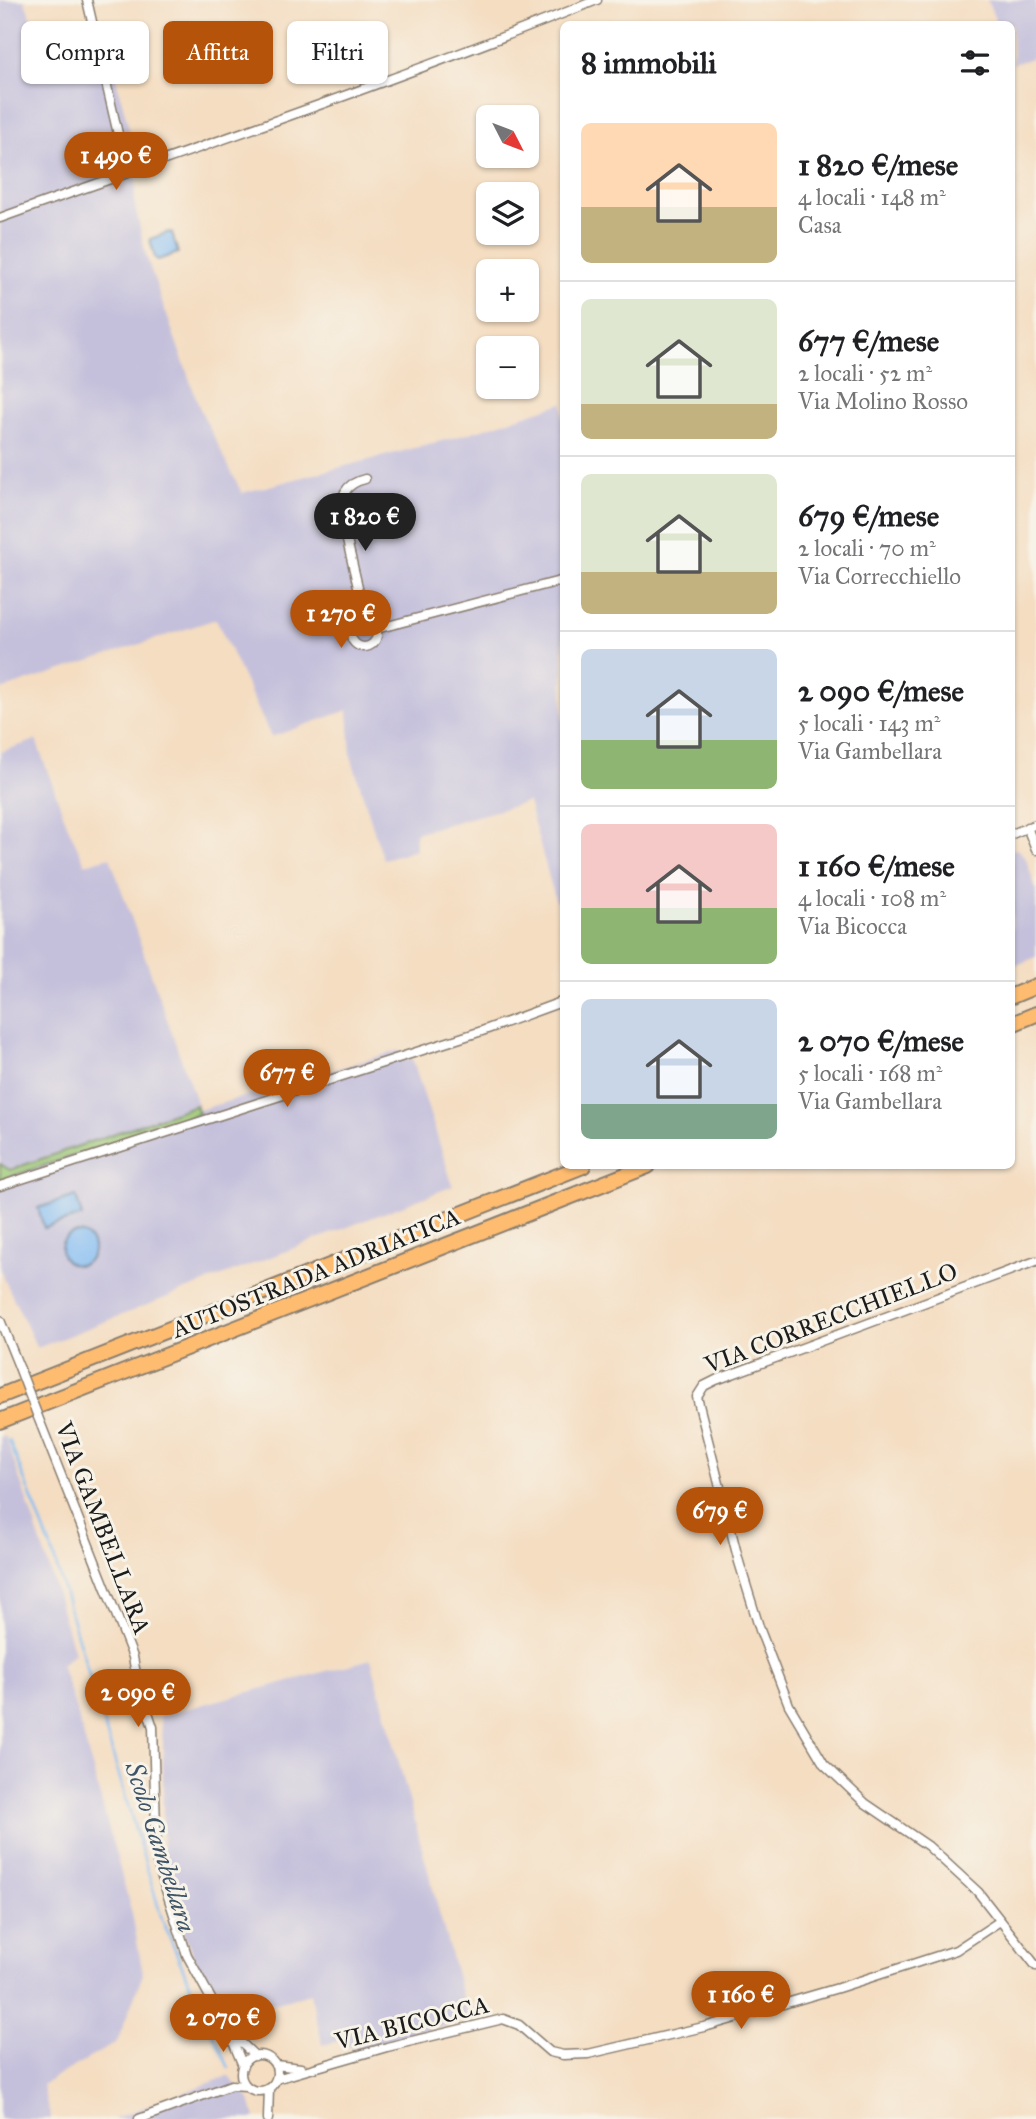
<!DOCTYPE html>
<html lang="it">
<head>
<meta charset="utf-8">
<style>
	body { margin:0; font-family:"IM FELL Great Primer",serif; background:#f6f6f6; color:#202124; height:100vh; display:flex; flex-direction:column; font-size:26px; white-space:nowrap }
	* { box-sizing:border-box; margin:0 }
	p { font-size:23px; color:#757577 }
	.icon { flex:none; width:38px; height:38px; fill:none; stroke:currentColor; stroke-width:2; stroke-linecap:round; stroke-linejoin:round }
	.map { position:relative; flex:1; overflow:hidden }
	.panel { position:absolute; left:560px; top:21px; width:455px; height:1148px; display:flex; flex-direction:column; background:#fff; border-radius:10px; box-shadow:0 2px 5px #0004 }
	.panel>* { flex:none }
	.top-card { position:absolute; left:21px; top:21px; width:434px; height:63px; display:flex; gap:14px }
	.needle { width:46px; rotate:132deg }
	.tools { position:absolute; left:476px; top:105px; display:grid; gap:14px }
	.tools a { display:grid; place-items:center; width:63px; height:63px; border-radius:10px; background:#fff; box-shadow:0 2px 5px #0004; font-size:35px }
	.price { position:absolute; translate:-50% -60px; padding:0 16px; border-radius:24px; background:#b45309; color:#fff; font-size:23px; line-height:46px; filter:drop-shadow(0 2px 4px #0008) }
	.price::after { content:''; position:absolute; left:50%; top:42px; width:21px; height:16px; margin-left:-10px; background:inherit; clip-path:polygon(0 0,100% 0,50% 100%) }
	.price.selected { background:#222; color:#fff }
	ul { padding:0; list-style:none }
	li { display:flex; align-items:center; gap:21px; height:175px; padding:0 21px }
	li+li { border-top:2px solid #e0e0e0 }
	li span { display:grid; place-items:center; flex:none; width:196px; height:140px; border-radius:10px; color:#555 }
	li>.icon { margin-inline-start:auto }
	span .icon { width:84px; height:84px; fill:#fffc; stroke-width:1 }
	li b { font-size:30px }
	h2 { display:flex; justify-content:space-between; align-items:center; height:84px; padding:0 21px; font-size:30px }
	.tag { padding:0 24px; border-radius:10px; background:#fff; box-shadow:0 2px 5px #0004; font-size:24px; line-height:63px }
	.tag.selected { background:#b45309; color:#fff }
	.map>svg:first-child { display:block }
	.industrial { fill:#c4c0db }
	.grass { fill:#9cc876; stroke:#5c7249; stroke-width:2 }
	.water { fill:#82bcf4; stroke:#4f6c88; stroke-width:2 }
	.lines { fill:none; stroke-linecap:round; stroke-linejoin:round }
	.stream { stroke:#82bcf4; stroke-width:2.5 }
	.minor-casing { stroke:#887c6e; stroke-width:11 }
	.motorway-casing { stroke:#887c6e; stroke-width:18 }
	.minor { stroke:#fff; stroke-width:8 }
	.motorway { stroke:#febc70; stroke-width:14 }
	.minor-bridge-casing { stroke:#887c6e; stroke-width:11; stroke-linecap:butt }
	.minor-bridge { stroke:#fff; stroke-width:8 }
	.labels { text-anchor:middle; stroke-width:6; stroke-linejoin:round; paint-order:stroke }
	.street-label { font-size:24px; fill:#1c1c1c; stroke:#f7f3e8 }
	.water-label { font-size:26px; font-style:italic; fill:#405468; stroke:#f7f3e8 }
</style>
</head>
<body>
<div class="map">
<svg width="1036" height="2119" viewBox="0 0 1036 2119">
	<rect width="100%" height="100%" fill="#f7f3e8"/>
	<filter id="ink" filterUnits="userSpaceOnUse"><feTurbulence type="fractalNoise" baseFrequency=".0143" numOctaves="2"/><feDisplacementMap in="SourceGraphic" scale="14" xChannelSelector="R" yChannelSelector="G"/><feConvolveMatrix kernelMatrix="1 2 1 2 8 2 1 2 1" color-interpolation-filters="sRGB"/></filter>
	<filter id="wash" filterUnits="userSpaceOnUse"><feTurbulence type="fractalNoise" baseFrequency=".00686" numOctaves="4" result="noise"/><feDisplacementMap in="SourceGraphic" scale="28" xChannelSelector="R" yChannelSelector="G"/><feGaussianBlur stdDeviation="1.57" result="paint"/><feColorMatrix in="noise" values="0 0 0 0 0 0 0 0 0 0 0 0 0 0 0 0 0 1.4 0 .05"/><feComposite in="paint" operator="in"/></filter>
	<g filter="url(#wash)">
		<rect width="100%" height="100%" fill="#f4ddc1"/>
		<!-- industrial -->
		<path class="industrial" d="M0 0H24L41 42 103 29 138 163 134 201 146 256 200 409 242 493 457 437 563 403V899L556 902 528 802 415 833 416 850 383 859 351 756 348 710 271 737 216 619 1 690Z
			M987 0H1036V57L1013 64 1012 24H997Z
			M36 740 67 824 85 864 110 857 199 1110 400 1050 403 1061 412 1058 453 1186 37 1348 0 1270V752Z
			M1012 849 1019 850 1026 859 1036 890V957L1012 967Z
			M5 1435 49 1567 74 1653 61 1665 76 1709 132 1913 143 1974 117 2042 42 2085 51 2119H0V1437Z
			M371 1659 468 2019 358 2049 351 2048 342 2040 323 2045 310 1993 226 2016 196 1963 173 1904 163 1849V1742L160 1716Z
			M228 2076 250 2099 255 2119H113Z"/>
		<!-- grass -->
		<path class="grass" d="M196 1105 199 1114 0 1180V1164L10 1170Z"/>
		<!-- water -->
		<path class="water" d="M169 232 172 233 178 253 158 260 155 258 150 239Z
			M76 1196 82 1216 44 1228 38 1208Z
			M61 1249a16 16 0 1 1 32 0a16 16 0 1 1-32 0Z"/>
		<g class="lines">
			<!-- stream -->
			<path class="stream" d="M9 1440 51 1548
				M52 1551 162 1919 192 1990 229 2068"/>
		</g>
	</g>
	<g filter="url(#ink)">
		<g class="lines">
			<defs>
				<path id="minor" d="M87 0 127 173
					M0 218C200 147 400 79 597 0
					M365 479C344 484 341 496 341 515L366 621
					M351 634a13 13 0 1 1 26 0a13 13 0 1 1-26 0Z
					M376 629 564 580
					M1027 827 1036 850
					M1012 834 1036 824
					M0 1186 482 1031 564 1001
					M1036 1261 716 1380 704 1386 697 1397 739 1562 760 1630 789 1705 824 1764 865 1803 928 1846 978 1892 1036 1966
					M0 1320 19 1367
					M38 1417 133 1657 137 1680 153 1727 157 1862 187 1955 229 2032 243 2066
					M232 2034 255 2056
					M241 2073a18 18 0 1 1 36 0a18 18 0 1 1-36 0Z
					M275 2065 301 2068
					M276 2079 387 2047 503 2019 519 2025 550 2052 563 2055 588 2054 708 2026 838 1988 956 1950 1000 1921
					M139 2119 231 2085 246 2086
					M268 2119 269 2088"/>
				<path id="motorway" d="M1012 996 1036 986
					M1012 1024 1036 1014
					M0 1396 583 1166
					M0 1421 648 1166"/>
			</defs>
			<!-- minor casing -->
			<use href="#minor" class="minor-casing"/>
			<!-- motorway casing -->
			<use href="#motorway" class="motorway-casing"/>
			<!-- minor -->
			<use href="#minor" class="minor"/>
			<!-- motorway -->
			<use href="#motorway" class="motorway"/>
			<defs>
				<path id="minor-bridge" d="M19 1367 38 1417"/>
			</defs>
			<!-- minor-bridge casing -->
			<use href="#minor-bridge" class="minor-bridge-casing"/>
			<!-- minor-bridge -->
			<use href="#minor-bridge" class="minor-bridge"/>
		</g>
	</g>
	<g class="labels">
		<!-- street labels -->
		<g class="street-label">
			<text transform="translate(316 1273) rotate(-22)" y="8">AUTOSTRADA ADRIATICA</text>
			<text transform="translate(831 1318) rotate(-21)" y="8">VIA CORRECCHIELLO</text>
			<text transform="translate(103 1528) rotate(69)" y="8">VIA GAMBELLARA</text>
			<text transform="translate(412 2023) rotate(-14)" y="8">VIA BICOCCA</text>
		</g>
		<!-- water labels -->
		<g class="water-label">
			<text transform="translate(161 1847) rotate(72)" y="9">Scolo Gambellara</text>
		</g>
	</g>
</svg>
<div class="tools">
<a><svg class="needle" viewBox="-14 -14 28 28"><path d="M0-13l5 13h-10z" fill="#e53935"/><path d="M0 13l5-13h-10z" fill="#757577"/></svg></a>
<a><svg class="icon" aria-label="layers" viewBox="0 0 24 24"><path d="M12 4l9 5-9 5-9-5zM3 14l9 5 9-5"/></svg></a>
<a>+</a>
<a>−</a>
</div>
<b class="price" style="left:116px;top:192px">1 490 €</b>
<b class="price selected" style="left:365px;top:553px">1 820 €</b>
<b class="price" style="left:341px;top:650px">1 270 €</b>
<b class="price" style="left:287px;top:1109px">677 €</b>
<b class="price" style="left:720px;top:1547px">679 €</b>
<b class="price" style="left:138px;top:1729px">2 090 €</b>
<b class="price" style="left:741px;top:2031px">1 160 €</b>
<b class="price" style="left:223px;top:2054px">2 070 €</b>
<div class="top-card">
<a class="tag">Compra</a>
<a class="tag selected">Affitta</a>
<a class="tag">Filtri</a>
</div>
<section class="panel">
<h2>8 immobili<svg class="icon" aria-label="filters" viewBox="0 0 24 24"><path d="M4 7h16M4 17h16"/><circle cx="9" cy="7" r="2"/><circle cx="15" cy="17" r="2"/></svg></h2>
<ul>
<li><span style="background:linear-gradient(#ffd9b3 60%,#c2b280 0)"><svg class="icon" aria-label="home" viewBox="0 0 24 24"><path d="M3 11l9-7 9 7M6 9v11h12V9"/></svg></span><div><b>1 820 €/mese</b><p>4 locali · 148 m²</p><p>Casa</p></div></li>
<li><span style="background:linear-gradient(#dfe7d0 75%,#c2b280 0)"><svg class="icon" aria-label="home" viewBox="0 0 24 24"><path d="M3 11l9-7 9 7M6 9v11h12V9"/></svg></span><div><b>677 €/mese</b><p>2 locali · 52 m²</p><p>Via Molino Rosso</p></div></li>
<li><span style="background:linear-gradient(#dfe7d0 70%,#c2b280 0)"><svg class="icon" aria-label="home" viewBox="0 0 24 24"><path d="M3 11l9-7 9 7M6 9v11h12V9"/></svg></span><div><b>679 €/mese</b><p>2 locali · 70 m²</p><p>Via Correcchiello</p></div></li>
<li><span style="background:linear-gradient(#c9d6e8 65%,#8fb573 0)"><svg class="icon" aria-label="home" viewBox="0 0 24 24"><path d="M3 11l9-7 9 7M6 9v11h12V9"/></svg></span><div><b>2 090 €/mese</b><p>5 locali · 143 m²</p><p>Via Gambellara</p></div></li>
<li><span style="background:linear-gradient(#f6c9c9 60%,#8fb573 0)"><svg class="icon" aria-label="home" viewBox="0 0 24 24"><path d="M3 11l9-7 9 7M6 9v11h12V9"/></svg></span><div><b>1 160 €/mese</b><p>4 locali · 108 m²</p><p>Via Bicocca</p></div></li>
<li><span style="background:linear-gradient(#c9d6e8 75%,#7fa58c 0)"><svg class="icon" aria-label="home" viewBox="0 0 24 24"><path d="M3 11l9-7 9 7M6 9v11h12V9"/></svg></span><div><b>2 070 €/mese</b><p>5 locali · 168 m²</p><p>Via Gambellara</p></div></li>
</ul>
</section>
</div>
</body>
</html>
